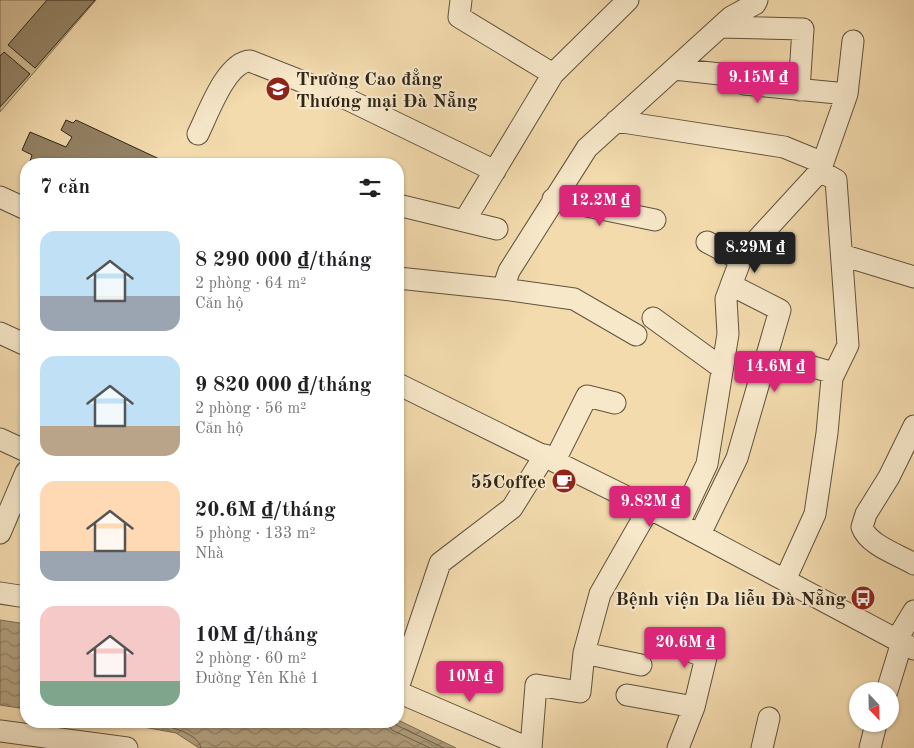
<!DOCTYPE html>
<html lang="vi">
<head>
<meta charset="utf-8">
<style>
	body { margin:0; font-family:"Old Standard TT",serif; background:#f6f6f6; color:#202124; height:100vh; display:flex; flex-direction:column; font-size:19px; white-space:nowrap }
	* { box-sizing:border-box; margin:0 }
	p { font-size:16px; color:#757577 }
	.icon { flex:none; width:28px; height:28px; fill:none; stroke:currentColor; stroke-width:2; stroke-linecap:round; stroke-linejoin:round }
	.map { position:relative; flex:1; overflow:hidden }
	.side { position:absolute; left:20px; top:158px; width:384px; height:570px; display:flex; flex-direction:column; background:#fff; border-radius:20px; box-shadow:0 1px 4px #0004 }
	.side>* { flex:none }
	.needle { width:32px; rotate:158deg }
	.fabs { position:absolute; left:849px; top:682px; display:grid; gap:10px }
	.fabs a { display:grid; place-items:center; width:50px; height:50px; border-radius:50%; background:#fff; box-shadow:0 1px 4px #0004; font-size:25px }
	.price { position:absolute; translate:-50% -42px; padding:0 11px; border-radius:5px; background:#db2777; color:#fff; font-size:16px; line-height:32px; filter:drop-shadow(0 1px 2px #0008) }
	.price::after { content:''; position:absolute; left:50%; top:30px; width:15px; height:11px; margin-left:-8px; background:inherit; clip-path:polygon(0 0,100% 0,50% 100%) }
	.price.active { background:#222; color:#fff }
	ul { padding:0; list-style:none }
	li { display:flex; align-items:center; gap:15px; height:125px; padding:0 20px }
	li span { display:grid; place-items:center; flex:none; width:140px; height:100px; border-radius:15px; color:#555 }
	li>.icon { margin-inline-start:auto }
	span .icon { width:60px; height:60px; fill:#fffc; stroke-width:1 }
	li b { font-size:21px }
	h2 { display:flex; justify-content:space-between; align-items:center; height:60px; padding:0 20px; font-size:21px }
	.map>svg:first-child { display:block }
	.pitch { fill:#d2bc94; stroke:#807056 }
	.water { fill:url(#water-waves); stroke:#7c6d53 }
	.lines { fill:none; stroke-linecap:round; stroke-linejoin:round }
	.shore { stroke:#6f604a; stroke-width:1 }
	.building { fill:#948366; stroke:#2e2418 }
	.minor-casing { stroke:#5f523e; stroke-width:23 }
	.minor { stroke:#f7e8ca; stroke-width:21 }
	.labels { text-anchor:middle; stroke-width:4.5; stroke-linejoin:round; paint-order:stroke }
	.poi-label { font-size:19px; font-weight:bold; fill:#2e2418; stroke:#f7e8ca; text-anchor:end }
</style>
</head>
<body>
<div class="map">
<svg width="914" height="748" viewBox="0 0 914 748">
	<defs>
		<pattern id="water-waves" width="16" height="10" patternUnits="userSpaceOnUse" patternTransform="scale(1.25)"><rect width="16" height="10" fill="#b09d7b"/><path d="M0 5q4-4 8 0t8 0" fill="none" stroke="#908064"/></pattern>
	</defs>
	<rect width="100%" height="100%" fill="#f3dbae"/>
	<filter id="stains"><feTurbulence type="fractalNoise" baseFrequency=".004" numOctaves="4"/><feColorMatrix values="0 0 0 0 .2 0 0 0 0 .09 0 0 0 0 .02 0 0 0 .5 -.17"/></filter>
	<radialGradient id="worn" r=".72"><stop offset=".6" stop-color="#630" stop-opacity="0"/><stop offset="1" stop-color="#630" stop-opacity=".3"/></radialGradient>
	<!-- pitch -->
	<path class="pitch" d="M0 0H96L0 112Z"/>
	<!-- water -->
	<path class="water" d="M0 620 26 624V709L0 705Z
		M398 720 456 748H199L176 733 111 721Z"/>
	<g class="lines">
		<!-- shore -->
		<path class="shore" d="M144 721C158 724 199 731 201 748
			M386 721 392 730 430 748
			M393 721 396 725 444 748"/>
	</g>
	<!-- building -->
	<path class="building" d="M47 0H95L35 68 8 45Z
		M4 52 30 74 0 107V56Z
		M66 120 73 123 76 120 170 164H29L32 155 22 150 30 132 66 147 72 137 61 130Z"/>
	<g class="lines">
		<defs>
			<path id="minor" d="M461 0 459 17 553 74
				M720 27 803 29 799 90
				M674 69 720 74 744 84 847 94
				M616 121 784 147 823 163
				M198 134C208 114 226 62 250 61L349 100 495 171
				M0 197 26 209
				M553 199 655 220
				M398 205 497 229
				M465 220 553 74 628 0
				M707 242 741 260
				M842 255 914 277
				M398 278 503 289 574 299 636 335
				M503 289 509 271 587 148 731 17 755 4 757 0
				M653 318 722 368
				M0 333 26 345
				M799 363 834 373
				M398 384 649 508 914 649
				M914 426 889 477 866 514 862 527C868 545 899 555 914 564
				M0 439 26 451
				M555 460 587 396 615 403
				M679 523 707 464 728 334 726 299 742 256 820 171 847 94 853 41
				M0 533 26 472
				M700 534 737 458 780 310 731 285
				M785 580 815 514 827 433 832 378 848 345 836 180 820 171
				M0 593 26 597
				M897 639 914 611
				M584 653 641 665
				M398 688 440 563 512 508 545 455
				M887 691 902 642
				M398 692 528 748
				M627 695 694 707
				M0 731 127 748
				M531 748 536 685 580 692 584 653 600 594 649 508
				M678 748 694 707 706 657 678 647
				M762 748 769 718
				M870 748 876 724"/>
		</defs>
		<!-- minor casing -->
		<use href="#minor" class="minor-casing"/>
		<!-- minor -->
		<use href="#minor" class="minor"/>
	</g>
	<!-- icons -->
	<defs>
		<symbol id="university-disc" viewBox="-11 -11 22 22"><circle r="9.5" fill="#8f2418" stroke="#f7e8ca"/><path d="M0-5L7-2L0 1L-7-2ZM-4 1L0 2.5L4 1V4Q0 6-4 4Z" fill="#fff"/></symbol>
		<symbol id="cafe-disc" viewBox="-11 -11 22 22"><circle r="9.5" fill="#8f2418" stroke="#f7e8ca"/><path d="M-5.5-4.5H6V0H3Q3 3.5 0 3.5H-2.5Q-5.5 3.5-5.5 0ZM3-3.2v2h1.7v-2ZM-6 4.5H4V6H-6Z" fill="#fff"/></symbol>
		<symbol id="bus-disc" viewBox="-11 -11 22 22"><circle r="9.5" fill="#8f2418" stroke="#f7e8ca"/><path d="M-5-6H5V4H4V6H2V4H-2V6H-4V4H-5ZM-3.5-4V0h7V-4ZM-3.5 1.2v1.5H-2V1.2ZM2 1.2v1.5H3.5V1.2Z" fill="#fff"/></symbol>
	</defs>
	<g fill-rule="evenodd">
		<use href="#university-disc" x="264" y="75" width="28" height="28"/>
		<use href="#cafe-disc" x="550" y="467" width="28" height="28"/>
		<use href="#bus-disc" x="849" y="584" width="28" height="28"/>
	</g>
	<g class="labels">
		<!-- poi labels -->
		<g class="poi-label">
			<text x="296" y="85" text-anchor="start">Trường Cao đẳng<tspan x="296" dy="22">Thương mại Đà Nẵng</tspan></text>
			<text x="546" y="488">55Coffee</text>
			<text x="846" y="605">Bệnh viện Da liễu Đà Nẵng</text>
		</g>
	</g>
	<rect width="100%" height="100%" filter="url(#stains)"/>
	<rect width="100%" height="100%" fill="url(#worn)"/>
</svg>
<div class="fabs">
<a><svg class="needle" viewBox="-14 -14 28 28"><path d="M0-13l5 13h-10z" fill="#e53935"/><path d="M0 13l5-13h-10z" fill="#757577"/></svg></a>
</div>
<b class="price" style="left:758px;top:104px">9.15M ₫</b>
<b class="price" style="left:600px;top:227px">12.2M ₫</b>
<b class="price active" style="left:755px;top:274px">8.29M ₫</b>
<b class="price" style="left:775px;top:393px">14.6M ₫</b>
<b class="price" style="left:650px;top:528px">9.82M ₫</b>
<b class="price" style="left:685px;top:669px">20.6M ₫</b>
<b class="price" style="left:470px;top:703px">10M ₫</b>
<section class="side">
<h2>7 căn<svg class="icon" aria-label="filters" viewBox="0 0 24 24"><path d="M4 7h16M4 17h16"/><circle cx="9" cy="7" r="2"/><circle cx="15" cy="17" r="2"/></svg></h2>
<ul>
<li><span style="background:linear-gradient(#bfe0f5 65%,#9aa5b1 0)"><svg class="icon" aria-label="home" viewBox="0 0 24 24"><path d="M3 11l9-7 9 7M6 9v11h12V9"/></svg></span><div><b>8 290 000 ₫/tháng</b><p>2 phòng · 64 m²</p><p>Căn hộ</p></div></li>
<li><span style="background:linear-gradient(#bfe0f5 70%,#b9a48a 0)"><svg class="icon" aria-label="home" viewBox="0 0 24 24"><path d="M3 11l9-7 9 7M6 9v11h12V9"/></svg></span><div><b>9 820 000 ₫/tháng</b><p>2 phòng · 56 m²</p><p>Căn hộ</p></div></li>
<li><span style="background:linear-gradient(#ffd9b3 70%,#9aa5b1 0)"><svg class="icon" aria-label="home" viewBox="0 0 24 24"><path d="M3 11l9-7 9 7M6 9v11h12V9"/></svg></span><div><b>20.6M ₫/tháng</b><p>5 phòng · 133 m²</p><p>Nhà</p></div></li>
<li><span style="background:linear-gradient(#f6c9c9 75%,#7fa58c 0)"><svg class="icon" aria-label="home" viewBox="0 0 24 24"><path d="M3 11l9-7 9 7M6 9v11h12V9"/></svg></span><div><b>10M ₫/tháng</b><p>2 phòng · 60 m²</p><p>Đường Yên Khê 1</p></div></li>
</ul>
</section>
</div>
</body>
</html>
